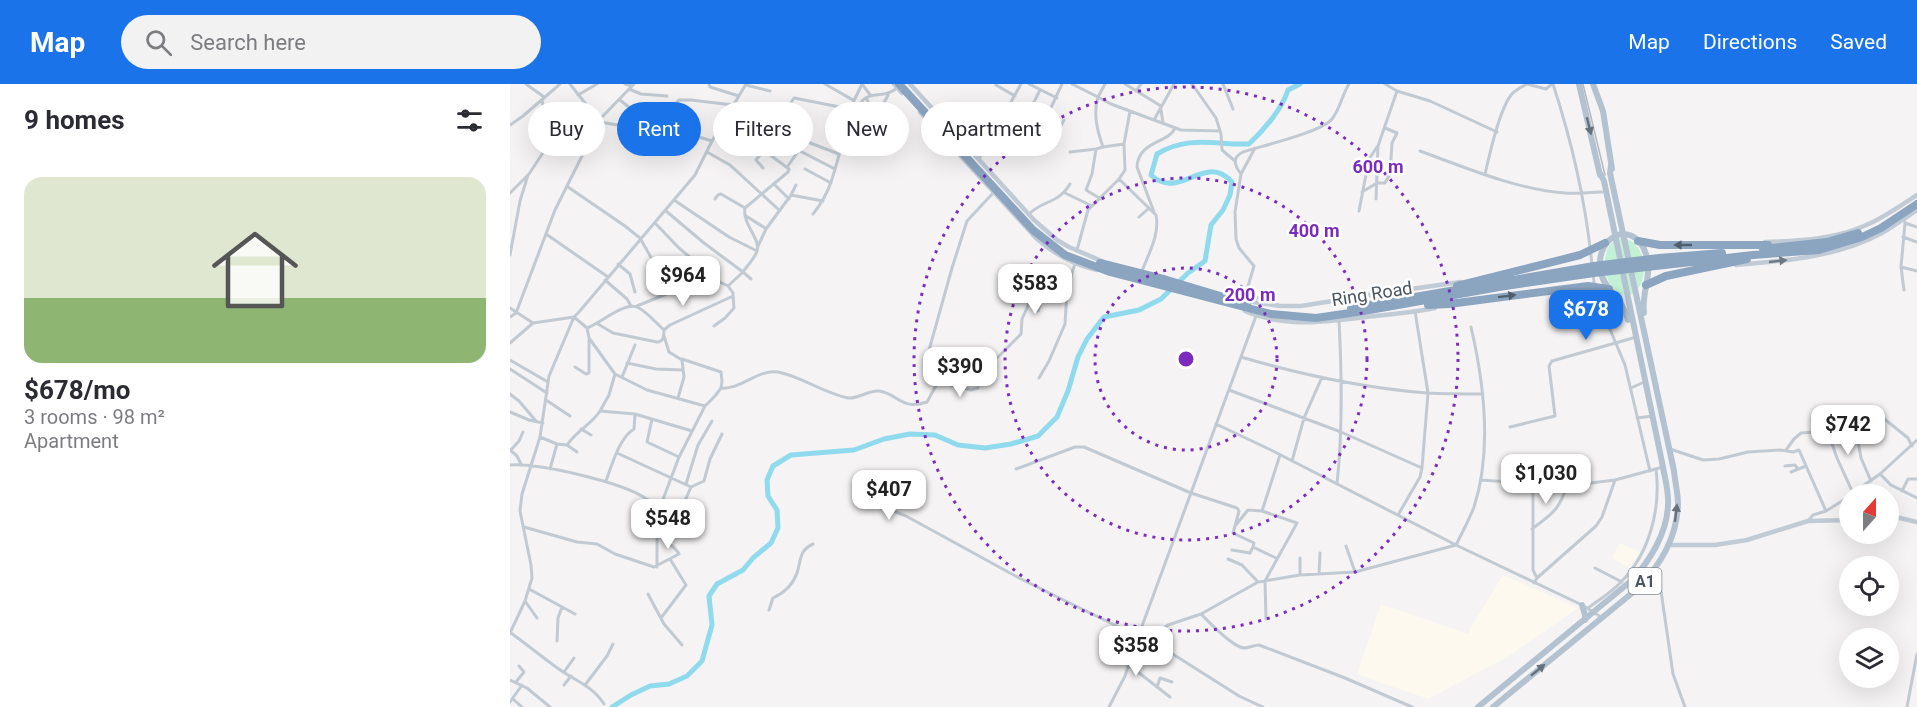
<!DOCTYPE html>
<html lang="en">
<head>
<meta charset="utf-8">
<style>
	body { margin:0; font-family:Roboto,sans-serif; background:#f2f2f3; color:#2b2b33; height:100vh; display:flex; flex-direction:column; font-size:22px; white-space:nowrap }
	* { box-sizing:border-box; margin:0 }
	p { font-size:20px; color:#7c7c81 }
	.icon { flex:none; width:33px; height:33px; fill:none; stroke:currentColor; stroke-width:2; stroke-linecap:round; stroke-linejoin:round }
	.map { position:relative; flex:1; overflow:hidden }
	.sheet { display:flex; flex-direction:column; background:#fff; width:510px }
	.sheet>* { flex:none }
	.guide { position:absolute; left:18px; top:18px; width:570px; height:54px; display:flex; gap:12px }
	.needle { width:39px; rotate:21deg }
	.buttons { position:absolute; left:1329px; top:400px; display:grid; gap:12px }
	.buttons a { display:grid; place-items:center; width:60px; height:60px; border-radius:50%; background:#fff; box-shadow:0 6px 24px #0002; font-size:30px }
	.price { position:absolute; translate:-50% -51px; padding:0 14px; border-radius:12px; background:#fff; color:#222; font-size:20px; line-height:39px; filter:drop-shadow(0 2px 3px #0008) }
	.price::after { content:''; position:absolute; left:50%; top:36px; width:18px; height:14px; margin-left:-9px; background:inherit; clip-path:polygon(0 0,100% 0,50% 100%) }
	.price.on { background:#1a73e8; color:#fff }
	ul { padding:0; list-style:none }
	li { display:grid; align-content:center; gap:12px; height:318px; padding:0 24px }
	li span { display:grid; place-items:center; height:186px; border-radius:18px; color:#555 }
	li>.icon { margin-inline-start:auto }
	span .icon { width:108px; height:108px; fill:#fffc; stroke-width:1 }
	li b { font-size:26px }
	h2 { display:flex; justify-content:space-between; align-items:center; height:72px; padding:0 24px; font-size:26px }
	.chip { padding:0 21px; border-radius:27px; background:#fff; box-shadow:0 6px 24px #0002; font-size:21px; line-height:54px }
	.chip.on { background:#1a73e8; color:#fff }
	header { display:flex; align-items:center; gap:36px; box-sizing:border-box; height:84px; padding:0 30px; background:#1a73e8; color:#fff }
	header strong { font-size:28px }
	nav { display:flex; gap:33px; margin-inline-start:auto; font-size:21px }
	.search { width:420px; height:54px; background:#f2f2f3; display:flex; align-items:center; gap:15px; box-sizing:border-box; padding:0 21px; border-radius:33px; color:#7c7c81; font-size:22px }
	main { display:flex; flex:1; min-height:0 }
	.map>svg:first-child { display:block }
	.commercial { fill:#fdf9ef }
	.green { fill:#c3f1d5 }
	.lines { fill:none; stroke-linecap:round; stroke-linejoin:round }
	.river { stroke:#90daee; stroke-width:5 }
	.street { stroke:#c1cad2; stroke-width:3 }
	.secondary { stroke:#c1cbd6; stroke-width:4.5 }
	.primary { stroke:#b3c2d1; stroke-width:6 }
	.highway { stroke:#8ba5c1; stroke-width:8 }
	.tram { stroke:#b5b8bd; stroke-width:1.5 }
	.oneway { fill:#64717d }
	.oneway2 { fill:#505e6b }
	.oneway3 { fill:#6e7984 }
	.ring { fill:none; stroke:#7b2cbf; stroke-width:3; stroke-dasharray:3 6 }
	.labels { text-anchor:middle; stroke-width:5; stroke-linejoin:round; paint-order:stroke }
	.shield { fill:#fff; stroke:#808990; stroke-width:1.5 }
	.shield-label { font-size:16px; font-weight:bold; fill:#4a5661 }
	.street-label { font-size:18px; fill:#4a5661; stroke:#fff }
	.centre { fill:#7b2cbf; stroke:#fff; stroke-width:3 }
	.ring-label { font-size:18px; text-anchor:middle; font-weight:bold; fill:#7b2cbf; stroke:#fff; stroke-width:5; stroke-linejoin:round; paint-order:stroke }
</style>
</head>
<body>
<header>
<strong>Map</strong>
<div class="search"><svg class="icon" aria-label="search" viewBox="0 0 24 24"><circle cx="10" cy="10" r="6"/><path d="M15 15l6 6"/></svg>Search here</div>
<nav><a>Map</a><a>Directions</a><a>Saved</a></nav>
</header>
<main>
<section class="sheet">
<h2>9 homes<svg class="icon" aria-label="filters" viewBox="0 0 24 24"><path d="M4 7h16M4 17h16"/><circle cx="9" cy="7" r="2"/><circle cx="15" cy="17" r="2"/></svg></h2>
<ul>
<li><span style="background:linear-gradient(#dfe7d0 65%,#8fb573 0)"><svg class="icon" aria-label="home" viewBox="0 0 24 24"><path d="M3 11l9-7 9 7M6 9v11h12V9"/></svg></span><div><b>$678/mo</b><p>3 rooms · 98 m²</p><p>Apartment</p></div></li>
</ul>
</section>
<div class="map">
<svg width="1407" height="623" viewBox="0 0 1407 623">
	<rect width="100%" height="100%" fill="#f5f3f3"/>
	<!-- commercial -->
	<path class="commercial" d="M1110 459 1130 468 1119 484 1102 474Z
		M993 491 1068 524 999 572 918 615 847 590 871 520 958 550 961 543Z"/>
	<!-- green -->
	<path class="green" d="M1110 154C1123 154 1129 163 1133 174L1095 180C1095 168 1098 158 1110 154Z
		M1134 186C1132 216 1107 221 1096 191Z"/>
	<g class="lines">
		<!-- river -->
		<path class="river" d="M102 623 121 611 140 602 159 600 177 592 192 577 202 541 199 512 207 500 233 486 243 474 261 459 268 444 267 426 258 412 257 396 263 382 281 371 344 366 374 355 400 350 425 351 448 361 475 364 501 360 528 352 547 333 558 307 568 273 577 255 594 233 629 226 651 215 678 189 695 177 701 141 713 126 720 111 722 98C695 67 670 118 641 91L647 70C678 51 706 61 739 60 754 46 772 25 778 6L790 0"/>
		<!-- street -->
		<path class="street" d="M16 0 34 13
			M60 0 90 38 119 43 167 46 202 57
			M115 0 122 2
			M199 0 200 3 229 12
			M315 0 343 16
			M352 0 361 12
			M519 0 547 14
			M595 0 588 13 601 20 644 36 664 0
			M615 0 651 22
			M682 0 706 34 711 50 712 66 725 77
			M713 0 723 25
			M875 0 887 7 920 17 987 48
			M1017 0 1036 5 1042 0
			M1043 0C1062 58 1076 120 1082 181
			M236 1 260 7
			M486 1 505 12
			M119 5 131 10 157 12
			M626 7 631 0
			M68 11 87 0
			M356 14 360 21 369 29
			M32 16 40 58
			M110 16 126 29 119 43
			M225 18 243 27
			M651 26 653 39
			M254 27 273 37
			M620 27 614 60 615 86 609 95 646 131C650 150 639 169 632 187
			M126 29 132 31 143 22 161 25
			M368 30 378 11
			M496 30 531 45 552 0
			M341 34 340 25 352 0
			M644 36 671 46 710 47
			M514 38 530 6
			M213 39 243 58 279 85 278 88 235 124C232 140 251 155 247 167 245 174 237 182 233 188L241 195
			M0 41 13 32 50 0
			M272 42 295 57 329 70
			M143 44 169 16H181L223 21
			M531 45 543 51 547 49 554 36
			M593 63 614 60
			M586 65 582 90 576 106 591 115
			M288 66 325 85
			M910 67C954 83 1008 106 1055 109 1067 110 1080 108 1092 108
			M197 68 220 81 269 126
			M255 68 269 49 276 26 284 14 340 25
			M560 68 586 65 593 63C587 46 583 30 588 13L562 0
			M469 75 511 0
			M278 82 295 57
			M253 84 246 76 253 67
			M295 85 321 99
			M731 90 745 64
			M975 90C980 69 989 27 1001 11 1005 6 1011 3 1017 0
			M264 100 279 115
			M58 103 115 142 130 154 151 191 152 211
			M852 108 867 99H875L880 90 882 59 887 49 875 44
			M0 109 19 90 40 58 71 44 86 32
			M555 109 582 122
			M281 111 286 101
			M205 115 208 111 211 110 235 124
			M866 115 868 62 887 7
			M164 116 219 153 247 167
			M156 127 194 159 233 188 218 202
			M849 127 859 75 867 63
			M644 128 627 83C628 57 659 59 665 44
			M303 130C311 120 317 110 321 98 328 78 338 30 353 16 363 7 373 15 387 4
			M519 130C533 116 548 120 560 100
			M236 132 255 144
			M629 133 638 125
			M1394 136 1395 139 1391 183 1407 187
			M145 139 169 164 210 198 218 202 223 209V212
			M1395 139 1407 143
			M36 150 98 193
			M1393 153 1407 158
			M248 162 256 145 281 111 313 117
			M567 166 578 126 609 95
			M0 171 10 117 18 91
			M108 180 120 190 125 208
			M1391 183 1394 206
			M1083 190 1086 212 1115 281 1140 387
			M95 196 117 215 121 222
			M175 208 174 199 183 195
			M520 216 530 221 528 227
			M768 221C759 213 745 216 736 209L744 182 729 164 726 155 725 128 731 90C725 82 721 74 733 68 751 62 812 48 822 35 830 25 832 11 839 0
			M127 222 161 208H192L210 198
			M0 224 23 239
			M1094 230 1105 213
			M0 233 6 229 45 126 91 34 124 0
			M88 240 103 249 147 258C154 258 154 251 154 246
			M154 252 159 268 172 276 174 293 168 314
			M0 259 23 239 64 233 77 244C91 239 116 216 129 224 138 229 146 239 154 246L160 241 223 212 224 224 215 234 204 242
			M731 273C792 291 854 304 917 309 936 310 954 310 973 310
			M172 275 211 288 212 297 211 304
			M0 276 38 298
			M117 279 146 285 172 286
			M479 282 511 250 512 235 522 213 527 208 539 205 562 189 565 180
			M65 283 76 290 79 289V256
			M0 285 37 309
			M105 290 99 311 90 327 125 330 182 347
			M112 293 125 261
			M529 294 539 277 555 240 557 207 562 189
			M428 298 461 306 468 304
			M1121 304 1132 299
			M719 306 831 348 912 384 918 309 905 227
			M0 310 9 317 26 337
			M36 316 60 332
			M195 322 205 312 211 304C230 306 248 285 268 288 293 293 313 309 338 314 349 315 358 306 369 307 387 309 391 327 417 318L428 298C427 288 415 287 416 277L442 184 457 137 483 109
			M0 328 19 336 33 339
			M1372 333 1398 354 1402 362
			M1127 334 1143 332
			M142 335 137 358 169 373
			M706 340 761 366 946 461 1072 521 1091 533
			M1345 340 1351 374 1361 397
			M1000 343 1045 332 1039 282 1042 277 1123 254
			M71 345 81 351
			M30 353 47 360 57 361C67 346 81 341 90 327
			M57 361 67 368
			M1160 365 1193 376 1209 375 1238 368 1271 366 1283 368 1289 366 1316 427
			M0 366 7 372 11 380
			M1 366 9 357 13 348
			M1276 366 1284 355 1291 349 1305 348 1315 350 1320 354 1327 374 1343 409
			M107 369 181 403 170 428
			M782 377 794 334 812 293
			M0 381C29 379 111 398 135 414 141 417 145 422 149 426L169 373 195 322 137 306 105 290 79 254 77 244
			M1275 382 1285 381 1288 385
			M40 385 47 360
			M506 385 565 363H574L681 409 727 424 729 427 725 442
			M1281 388 1296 382
			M1370 390 1381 401 1407 414
			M971 396 1057 402 1105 396 1153 383
			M96 397C102 381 109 354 124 345L125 330
			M176 400 188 361 202 337
			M827 400C833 345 832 293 829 237
			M1023 401V486L1027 494
			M181 403 194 397 200 375 212 350
			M1392 407 1398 395H1407
			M1340 411 1370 390 1407 356
			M368 421 396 432 511 495 633 555H639L658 541 691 530 748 498 790 491 845 488 946 461C952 449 959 436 964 423 982 368 974 299 961 243
			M752 427 770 371
			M888 431 910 393 912 384
			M1298 437 1303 431 1316 427 1340 412
			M14 443 67 458 87 460 105 470 144 483 169 470C165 462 153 456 147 449
			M1022 445C1042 430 1049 426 1057 402
			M836 462 845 488
			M722 466 740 469 743 463
			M718 475 732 481 748 498
			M147 483V449L149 426
			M1085 484 1112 498
			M809 490 810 469
			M1141 490 1150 500 1163 590 1175 623
			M790 491V474
			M1024 499 1027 494 1086 442 1092 433 1105 396
			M19 505 65 530
			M138 510 154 540 172 561
			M15 517 27 534
			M1078 524C1089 516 1102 508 1111 498 1140 469 1151 424 1146 385
			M259 526 263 514C274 509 283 500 287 489 291 477 289 466 303 460
			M691 530C699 538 722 563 734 564 739 564 744 561 749 561L835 594 902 623
			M151 534 176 501 160 475
			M756 535 755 497 787 439 752 427 738 426 725 442 723 449 744 459 743 463 766 474
			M0 549 15 517 22 494 21 481 10 427 12 410 30 353 39 292 64 233 69 228 185 91 202 57 236 0
			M1 549C16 560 31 572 46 583 63 596 82 601 94 620
			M639 555 729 612 753 623
			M47 557 48 534 52 523
			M619 581 660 613
			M54 588 64 574
			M0 596 17 604 40 623
			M6 598 14 588 9 582
			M54 601 61 592
			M75 601 97 572 103 560
			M647 603 650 594 662 598
			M3 615 12 623
			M0 618 12 601
			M599 623 615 592 628 553 746 232
			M1397 623 1407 570"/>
		<!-- secondary -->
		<path class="secondary" d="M384 0 392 9
			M400 0 524 136 547 156 559 163 594 178
			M410 28 526 154C544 170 563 181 587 186
			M1255 158C1293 157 1329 155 1363 138 1379 130 1393 120 1407 111
			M1226 181C1275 177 1328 173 1372 149 1384 142 1395 134 1407 126
			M736 217 770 222H791L879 208 951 198
			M735 227C776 245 822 237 865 232 885 230 905 228 925 224
			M1378 435 1390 434 1407 438
			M1158 461H1205L1237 456 1298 437 1340 436"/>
		<!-- primary -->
		<path class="primary" d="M1069 0 1090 91
			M1083 0 1093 27 1102 85
			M1118 236C1113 214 1095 207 1091 189 1083 151 1124 134 1136 170 1143 190 1131 209 1134 229
			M1072 521 1075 531V536
			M968 623 1121 497C1140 477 1157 449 1158 421 1159 408 1155 395 1153 383L1094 97 1089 87
			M983 623 1127 505C1150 482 1167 453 1168 420 1168 409 1165 398 1164 387L1100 89 1101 81"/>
		<!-- highway -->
		<path class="highway" d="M389 0 523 146 555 171 600 188 761 230 806 234 854 227 989 203 1084 189 1243 171 1309 166 1352 153 1371 144 1407 120
			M1128 157 1150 161H1258
			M1253 165 1317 158 1348 149
			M590 179 657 196 737 220
			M1136 201 1156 192 1237 175
			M947 202 1070 171 1095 159
			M918 221 939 220 1078 202 1099 205
			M841 224 1084 182 1149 174 1212 169"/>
		<!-- tram -->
		<path class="tram" d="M1073 0 1095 91"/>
	</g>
	<!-- one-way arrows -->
	<defs><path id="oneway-solid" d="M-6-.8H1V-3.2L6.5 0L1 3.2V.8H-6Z" transform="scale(1.5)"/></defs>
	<g class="oneway">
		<use href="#oneway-solid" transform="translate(1079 42) rotate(76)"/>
		<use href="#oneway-solid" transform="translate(1166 429) rotate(-83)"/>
		<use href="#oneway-solid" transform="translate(1028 586) rotate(-39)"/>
	</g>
	<g class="oneway2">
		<use href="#oneway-solid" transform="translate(1173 161) rotate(180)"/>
		<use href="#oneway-solid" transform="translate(997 212) rotate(-7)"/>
	</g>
	<use class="oneway3" href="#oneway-solid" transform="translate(1268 177) rotate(-6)"/>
	<!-- distance rings -->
	<g class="ring">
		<circle cx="676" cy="275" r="91"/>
		<circle cx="676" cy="275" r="181"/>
		<circle cx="676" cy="275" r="272"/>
	</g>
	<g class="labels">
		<!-- shield labels -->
		<rect class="shield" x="1118.5" y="484" width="33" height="26" rx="4.5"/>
		<g class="shield-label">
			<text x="1135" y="503">A1</text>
		</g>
		<!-- street labels -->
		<g class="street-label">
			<text transform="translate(862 210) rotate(-9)" y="6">Ring Road</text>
		</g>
	</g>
	<circle cx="676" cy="275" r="9" class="centre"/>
	<g class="ring-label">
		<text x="868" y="89">600 m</text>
		<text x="804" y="153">400 m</text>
		<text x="740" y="217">200 m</text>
	</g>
</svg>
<div class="buttons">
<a><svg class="needle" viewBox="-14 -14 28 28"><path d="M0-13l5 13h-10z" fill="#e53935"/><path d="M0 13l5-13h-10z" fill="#7c7c81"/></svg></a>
<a><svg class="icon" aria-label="locate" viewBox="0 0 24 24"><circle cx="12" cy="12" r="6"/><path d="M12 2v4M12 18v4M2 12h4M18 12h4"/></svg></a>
<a><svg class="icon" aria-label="layers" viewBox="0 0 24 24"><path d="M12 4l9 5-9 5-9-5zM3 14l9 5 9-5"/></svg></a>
</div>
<b class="price" style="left:173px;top:223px">$964</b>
<b class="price" style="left:525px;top:231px">$583</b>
<b class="price on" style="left:1076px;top:257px">$678</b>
<b class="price" style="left:450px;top:314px">$390</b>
<b class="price" style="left:1338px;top:372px">$742</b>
<b class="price" style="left:1036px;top:421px">$1,030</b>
<b class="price" style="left:379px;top:437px">$407</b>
<b class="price" style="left:158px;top:466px">$548</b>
<b class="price" style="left:626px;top:593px">$358</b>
<div class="guide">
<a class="chip">Buy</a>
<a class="chip on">Rent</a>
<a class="chip">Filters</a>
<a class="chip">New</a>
<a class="chip">Apartment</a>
</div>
</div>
</main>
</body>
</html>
